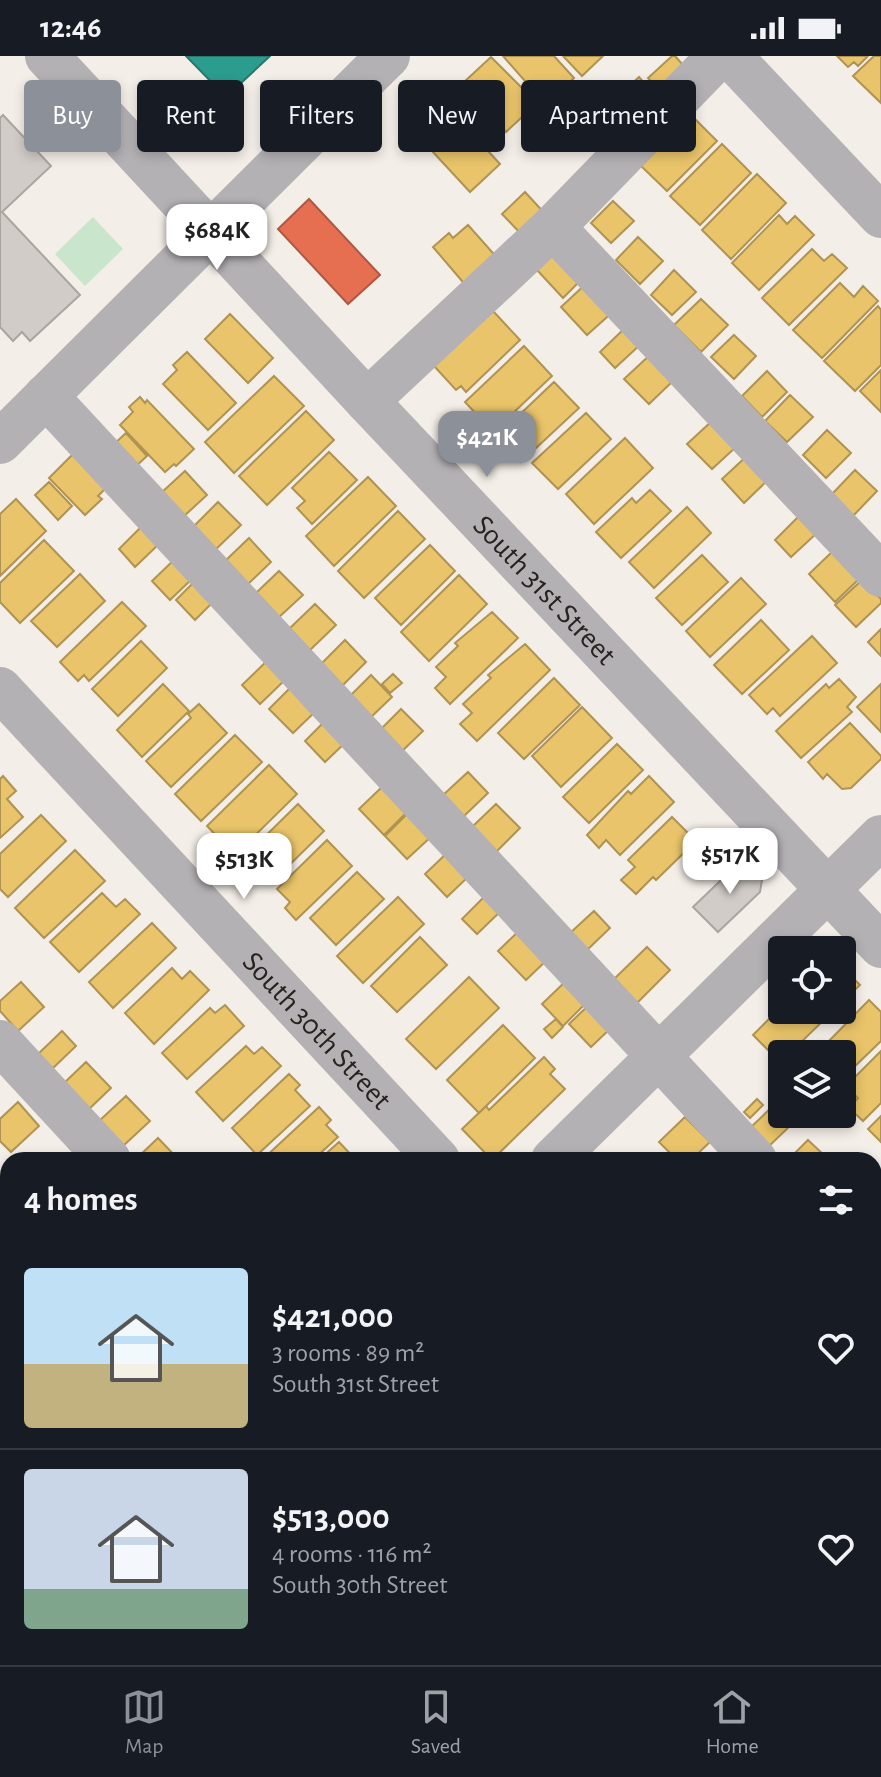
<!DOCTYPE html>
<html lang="en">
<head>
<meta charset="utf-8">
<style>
	body { margin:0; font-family:"Alegreya Sans",sans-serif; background:#20242c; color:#f1f3f6; height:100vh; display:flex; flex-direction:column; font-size:30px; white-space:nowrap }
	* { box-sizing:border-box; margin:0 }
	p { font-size:26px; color:#9ea1a6 }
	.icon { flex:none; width:44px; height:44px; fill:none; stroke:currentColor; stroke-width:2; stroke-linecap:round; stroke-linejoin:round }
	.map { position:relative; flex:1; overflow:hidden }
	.side { position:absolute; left:0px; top:1096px; width:882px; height:514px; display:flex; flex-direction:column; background:#171b24; border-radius:24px 24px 0 0; box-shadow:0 4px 12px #0003 }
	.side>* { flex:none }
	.banner { position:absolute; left:24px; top:24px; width:834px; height:72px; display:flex; gap:16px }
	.controls { position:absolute; left:768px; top:880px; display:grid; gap:16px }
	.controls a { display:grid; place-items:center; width:88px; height:88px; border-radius:8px; background:#171b24; box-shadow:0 4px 12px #0003; font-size:40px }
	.price { position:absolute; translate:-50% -68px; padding:0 18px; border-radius:16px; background:#fff; color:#222; font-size:26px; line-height:52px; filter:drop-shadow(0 2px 4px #0008) }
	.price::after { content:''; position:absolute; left:50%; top:48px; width:24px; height:18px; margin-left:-12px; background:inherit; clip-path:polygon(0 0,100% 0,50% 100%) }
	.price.on { background:#8c9099; color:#fff }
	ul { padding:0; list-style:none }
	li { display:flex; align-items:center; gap:24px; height:200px; padding:0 24px }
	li+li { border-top:2px solid #363941 }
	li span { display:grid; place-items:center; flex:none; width:224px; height:160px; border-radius:8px; color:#555 }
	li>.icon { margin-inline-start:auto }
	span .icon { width:96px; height:96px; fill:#fffc; stroke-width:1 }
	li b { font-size:34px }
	h2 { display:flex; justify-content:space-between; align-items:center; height:96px; padding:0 24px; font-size:34px }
	.tag { padding:0 28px; border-radius:8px; background:#171b24; box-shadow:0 4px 12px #0003; font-size:28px; line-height:72px }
	.tag.on { background:#8c9099; color:#fff }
	.status { display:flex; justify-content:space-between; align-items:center; height:56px; padding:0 40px; background:#171b24; direction:ltr }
	.status svg { height:22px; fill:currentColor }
	.menu { display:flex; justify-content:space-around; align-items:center; height:112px; border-top:2px solid #363941; background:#171b24; font-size:22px; color:#9ea1a6 }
	.menu a { display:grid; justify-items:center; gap:4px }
	.menu .on { color:#8c9099 }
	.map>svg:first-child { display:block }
	.green { fill:#c9e6cd }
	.homes { fill:#e9c46a; stroke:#af9353; stroke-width:2 }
	.shops { fill:#e76f51; stroke:#ad5842; stroke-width:2 }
	.schools { fill:#2a9d8f; stroke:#29786d; stroke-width:2 }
	.building { fill:#d1ccc7; stroke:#aaa5a0; stroke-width:2 }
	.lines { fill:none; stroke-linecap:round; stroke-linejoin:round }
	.minor { stroke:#b4b1b5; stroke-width:44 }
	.labels { text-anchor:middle; stroke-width:8; stroke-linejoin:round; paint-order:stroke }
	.street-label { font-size:30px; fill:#27221e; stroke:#faede2 }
</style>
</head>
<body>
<div class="status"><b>12:46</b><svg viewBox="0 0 49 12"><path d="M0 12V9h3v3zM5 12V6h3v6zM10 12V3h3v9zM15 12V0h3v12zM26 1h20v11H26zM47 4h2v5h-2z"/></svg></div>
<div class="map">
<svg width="881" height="1609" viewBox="0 0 881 1609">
	<rect width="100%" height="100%" fill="#f4eee8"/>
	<!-- green -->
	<path class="green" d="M93 161 123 193 85 230 55 198Z"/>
	<!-- homes -->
	<path class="homes" d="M503 0H554L574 22 546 49Z
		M563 0H603L582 20Z
		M672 0H675L692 19 666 42 648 22Z
		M837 0H868L858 10 854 6 848 11Z
		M874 0H881V47L853 20Z
		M491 1 537 47 506 76 469 37 472 34 464 26Z
		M639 21 659 45 635 67 614 44Z
		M443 46 500 108 470 136 419 81 434 67 427 60Z
		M602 51 625 76 602 99 578 73Z
		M691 59 717 85 667 135 641 110Z
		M722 88 751 117 700 169 670 140Z
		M757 118 786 147 731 203 702 174Z
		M525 136 548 161 525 182 502 158Z
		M613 145 634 165 611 187 591 167Z
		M779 159 787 168 795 160 814 179 759 234 732 207Z
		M468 169 500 205 468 232 433 191 449 177 453 182Z
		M638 181 663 205 640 228 616 204Z
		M812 193 824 205 832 198 847 212 789 269 762 242Z
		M557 195 583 222 563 242 537 214Z
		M674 214 696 236 672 259 651 239Z
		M589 225 616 253 587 279 561 251Z
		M840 227 854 241 863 230 878 245 822 302 793 274Z
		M701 243 728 269 701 296 674 269Z
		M878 250 881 254V309L855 335 824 305Z
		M493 255 520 284 466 336 461 330 456 334 434 310Z
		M230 258 273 302 248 327 205 283Z
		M626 271 642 287 615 312 600 296Z
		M734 279 756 300 734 323 711 301Z
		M524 290 552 320 493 376 465 346Z
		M187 296 236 347 208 374 163 328 177 314 173 309Z
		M651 298 675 323 649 348 624 323Z
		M881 314V356L860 335Z
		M767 315 787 336 762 361 742 340Z
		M274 320 304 350 234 417 205 386Z
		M554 326 579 352 521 406 497 380Z
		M790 339 813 361 787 386 765 365Z
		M140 341 145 347 147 344 194 393 176 410 174 408 165 416 120 369 133 356 129 351Z
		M306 355 334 384 267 449 239 420Z
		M586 357 611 383 558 433 532 407Z
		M712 365 737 390 712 413 687 388Z
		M827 374 851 397 826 422 803 399Z
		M126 377 147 400 134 412 113 389Z
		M625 382 653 412 594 468 566 438Z
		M76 395 109 429 98 440 102 443 85 459 49 422Z
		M329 396 357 424 312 468 297 452 305 445 292 432Z
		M749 398 771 421 744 447 722 423Z
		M855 414 877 435 853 460 832 438Z
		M185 415 207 439 183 461 161 437Z
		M368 421 396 450 334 510 306 480Z
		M49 426 72 450 58 464 35 439Z
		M650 434 671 455 621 502 596 476 632 442 636 447Z
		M16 443 46 475 0 520V458Z
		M218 446 241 469 213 496 191 473Z
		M687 451 711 477 654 532 629 506Z
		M398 455 425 483 364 542 338 515Z
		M801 458 818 476 791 501 775 484Z
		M143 469 160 487 135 511 119 493Z
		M249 482 271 506 246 530 223 507Z
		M44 484 74 515 20 567 0 546V527Z
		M430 489 455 515 401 569 375 542Z
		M833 495 860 522 835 546 809 518Z
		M702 499 728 526 682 569 656 542Z
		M177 501 195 520 170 544 152 525Z
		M279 515 303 539 278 562 255 538Z
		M80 518 105 545 57 591 31 565Z
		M459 519 487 548 429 605 401 576Z
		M741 522 766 548 710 601 686 575Z
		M196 524 215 544 195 564 176 544Z
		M862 524 881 543V547L856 571 835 549Z
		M122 546 146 570 89 625 84 619 78 625 60 606Z
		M315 548 336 569 310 594 289 573Z
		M492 556 518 582 450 648 435 632 446 621 436 611 458 590 455 587Z
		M761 564 789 594 742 638 714 609Z
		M881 573V600L868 586Z
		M812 580 837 607 780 660 773 652 767 658 749 639Z
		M345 584 366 606 341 631 320 609Z
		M141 585 167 612 118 660 92 633Z
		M525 588 550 614 477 685 460 668 472 657 463 648 491 622 488 619Z
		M269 603 287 622 260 648 242 629Z
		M393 618 402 627 390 637 382 628Z
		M371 619 392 641 369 663 348 642Z
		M554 622 580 649 524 703 498 677Z
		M839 623 856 641 847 651 852 656 801 702 776 675 826 628 829 632Z
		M163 628 189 655 142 701 117 674Z
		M881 628V676L857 651Z
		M293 629 317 654 293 677 269 653Z
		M199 648 227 677 171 731 146 705 191 662 188 658Z
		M582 651 612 682 561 731 532 700Z
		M401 653 423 675 400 697 379 675Z
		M326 664 347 685 325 706 305 685Z
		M850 667 881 700V703L851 732 842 733 827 718 823 723 808 706Z
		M235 679 262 706 201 765 175 738Z
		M617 688 643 714 589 767 563 741Z
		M269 709 297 738 235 799 207 770Z
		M468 716 488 737 463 761 442 740Z
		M3 720 16 735 7 743 23 761 0 782V723Z
		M649 720 674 746 620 799 606 784 599 792 587 779 628 735 631 738Z
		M382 731 407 756 384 779 359 753Z
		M298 748 324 775 271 827 245 800Z
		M496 748 520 772 496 796 472 771Z
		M410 755 433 779 407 803 385 780Z
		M41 759 66 785 8 841 0 833V798Z
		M672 761 696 785 656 824 653 821 636 838 621 824 635 811 628 804Z
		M327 784 352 810 296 864 285 852 290 846 277 833Z
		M75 794 105 825 44 882 15 852Z
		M449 795 471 818 447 841 425 818Z
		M357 816 384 843 336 889 310 862Z
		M490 835 505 851 477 878 462 863Z
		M102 837 116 851 125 843 140 858 79 916 50 886Z
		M398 841 424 868 363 927 337 900Z
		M594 855 610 872 586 895 569 878Z
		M152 867 176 892 113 952 89 926Z
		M522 872 550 901 526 924 498 895Z
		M420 881 447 909 397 956 371 930Z
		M647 891 670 914 635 949 612 925Z
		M842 911 860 929 842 946Z
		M172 912 182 923 190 915 209 934 154 988 125 957Z
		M469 921 499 952 436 1013 406 983Z
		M567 924 588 945 563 970 542 948Z
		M21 926 44 951 18 975 0 955V945Z
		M869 944 881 956V985L849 1016 842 1008V998H832L824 990Z
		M592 946 614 969 591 991 569 968Z
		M225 949 244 970 187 1023 162 997 210 952 215 957Z
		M782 950V954H834L789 998H782L781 1007 753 979Z
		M556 963 563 971 552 982 544 973Z
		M503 969 535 1002 479 1057 447 1024Z
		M62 975 76 990 51 1014 37 999Z
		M246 990 254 998 262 991 281 1010 223 1065 196 1036Z
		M881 995V1047L863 1065 849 1052 858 1042 846 1030Z
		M544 1001 555 1013 550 1018 565 1033 492 1104 462 1073 486 1050 489 1054Z
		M86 1006 111 1032 87 1055 62 1029Z
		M289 1018 300 1029 295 1034 310 1050 257 1099 232 1072Z
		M126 1040 150 1065 123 1090 99 1065Z
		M757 1043 763 1049 750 1062 744 1056Z
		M18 1046 39 1070 11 1096 0 1085V1063Z
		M774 1049 792 1068 768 1091 750 1072Z
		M319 1051 331 1064 326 1069 338 1081 313 1104H262Z
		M881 1060V1086L868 1073Z
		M685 1061 710 1086 691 1104H677L659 1086Z
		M158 1082 179 1104H135Z
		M808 1084 825 1100 822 1104H788Z
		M339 1086 356 1104H319Z
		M0 1134 8 1143V1178L0 1186Z
		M874 1150 881 1158V1173L874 1179Z
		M8 1197V1249L0 1257V1205Z
		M881 1373V1430L874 1437V1380Z
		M881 1442V1485L874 1478V1449Z
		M8 1447V1496L0 1488V1454Z
		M0 1518 8 1527V1552L0 1560Z
		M330 1602H385L378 1609H323Z
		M448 1602H466L459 1609H444Z
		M499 1602H534L527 1609H506Z
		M598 1602H637L630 1609H605Z
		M732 1602H775L768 1609H739Z
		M787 1602H838L831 1609H780Z"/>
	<!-- shops -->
	<path class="shops" d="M309 143 380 219 348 248 278 173Z"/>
	<!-- schools -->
	<path class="schools" d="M186 0H270L226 41Z"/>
	<!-- building -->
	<path class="building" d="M3 59 51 110 2 156 80 239 30 285 22 276 13 285 0 271V62Z
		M742 804 762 824 760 836 718 876 693 851Z"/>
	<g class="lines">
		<!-- minor -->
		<g class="minor">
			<path id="s1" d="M47 0 367 345 881 890"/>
			<path d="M730 0 881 160"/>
			<path d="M553 171 881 519"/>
			<path d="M46 340 755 1104"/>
			<path d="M367 345 553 171 719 0"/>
			<path d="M0 386 388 0"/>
			<path id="s2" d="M0 633 438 1104"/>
			<path d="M0 986 109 1104"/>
			<path d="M553 1104 881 781"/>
			<path d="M874 1230 881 1238"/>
			<path d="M0 1362 8 1370"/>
			<path d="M874 1569 881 1576"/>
			<path d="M225 1602 232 1609"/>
			<path d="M574 1602 581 1609"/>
			<path d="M42 1609 49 1602"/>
		</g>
	</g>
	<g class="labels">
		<!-- street labels -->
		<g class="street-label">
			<text dy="10" stroke="none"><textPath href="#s1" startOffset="730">South 31st Street</textPath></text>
			<text dy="10" stroke="none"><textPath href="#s2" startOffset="466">South 30th Street</textPath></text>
		</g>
	</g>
</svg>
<div class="controls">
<a><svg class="icon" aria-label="locate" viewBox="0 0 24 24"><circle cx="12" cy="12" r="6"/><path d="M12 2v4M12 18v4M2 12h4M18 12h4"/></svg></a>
<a><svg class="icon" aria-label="layers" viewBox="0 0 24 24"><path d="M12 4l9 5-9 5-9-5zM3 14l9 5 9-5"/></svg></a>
</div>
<b class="price" style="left:217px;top:216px">$684K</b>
<b class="price on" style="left:487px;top:423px">$421K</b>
<b class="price" style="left:730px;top:840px">$517K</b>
<b class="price" style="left:244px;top:845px">$513K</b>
<div class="banner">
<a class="tag on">Buy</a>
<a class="tag">Rent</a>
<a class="tag">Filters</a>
<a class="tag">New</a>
<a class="tag">Apartment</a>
</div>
<section class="side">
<h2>4 homes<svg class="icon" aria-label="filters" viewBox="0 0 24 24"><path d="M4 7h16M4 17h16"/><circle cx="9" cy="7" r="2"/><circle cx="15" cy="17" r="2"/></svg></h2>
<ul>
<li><span style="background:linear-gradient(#bfe0f5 60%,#c2b280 0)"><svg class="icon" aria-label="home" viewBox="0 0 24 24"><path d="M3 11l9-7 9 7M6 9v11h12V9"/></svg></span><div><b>$421,000</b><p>3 rooms · 89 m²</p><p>South 31st Street</p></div><svg class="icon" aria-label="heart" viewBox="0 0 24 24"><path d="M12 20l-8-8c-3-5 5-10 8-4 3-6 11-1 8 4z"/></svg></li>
<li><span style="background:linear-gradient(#c9d6e8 75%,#7fa58c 0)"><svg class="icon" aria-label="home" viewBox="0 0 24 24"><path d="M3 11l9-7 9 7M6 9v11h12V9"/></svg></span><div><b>$513,000</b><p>4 rooms · 116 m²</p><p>South 30th Street</p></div><svg class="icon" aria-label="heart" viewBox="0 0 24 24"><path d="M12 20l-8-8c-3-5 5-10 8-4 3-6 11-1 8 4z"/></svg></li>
</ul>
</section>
</div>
<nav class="menu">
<a class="on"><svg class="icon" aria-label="map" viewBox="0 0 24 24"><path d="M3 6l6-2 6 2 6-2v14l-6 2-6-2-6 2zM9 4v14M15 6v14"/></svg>Map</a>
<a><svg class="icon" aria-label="saved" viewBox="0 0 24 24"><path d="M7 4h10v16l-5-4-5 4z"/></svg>Saved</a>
<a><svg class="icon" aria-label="home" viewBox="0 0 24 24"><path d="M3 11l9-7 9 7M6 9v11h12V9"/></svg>Home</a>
</nav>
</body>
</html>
